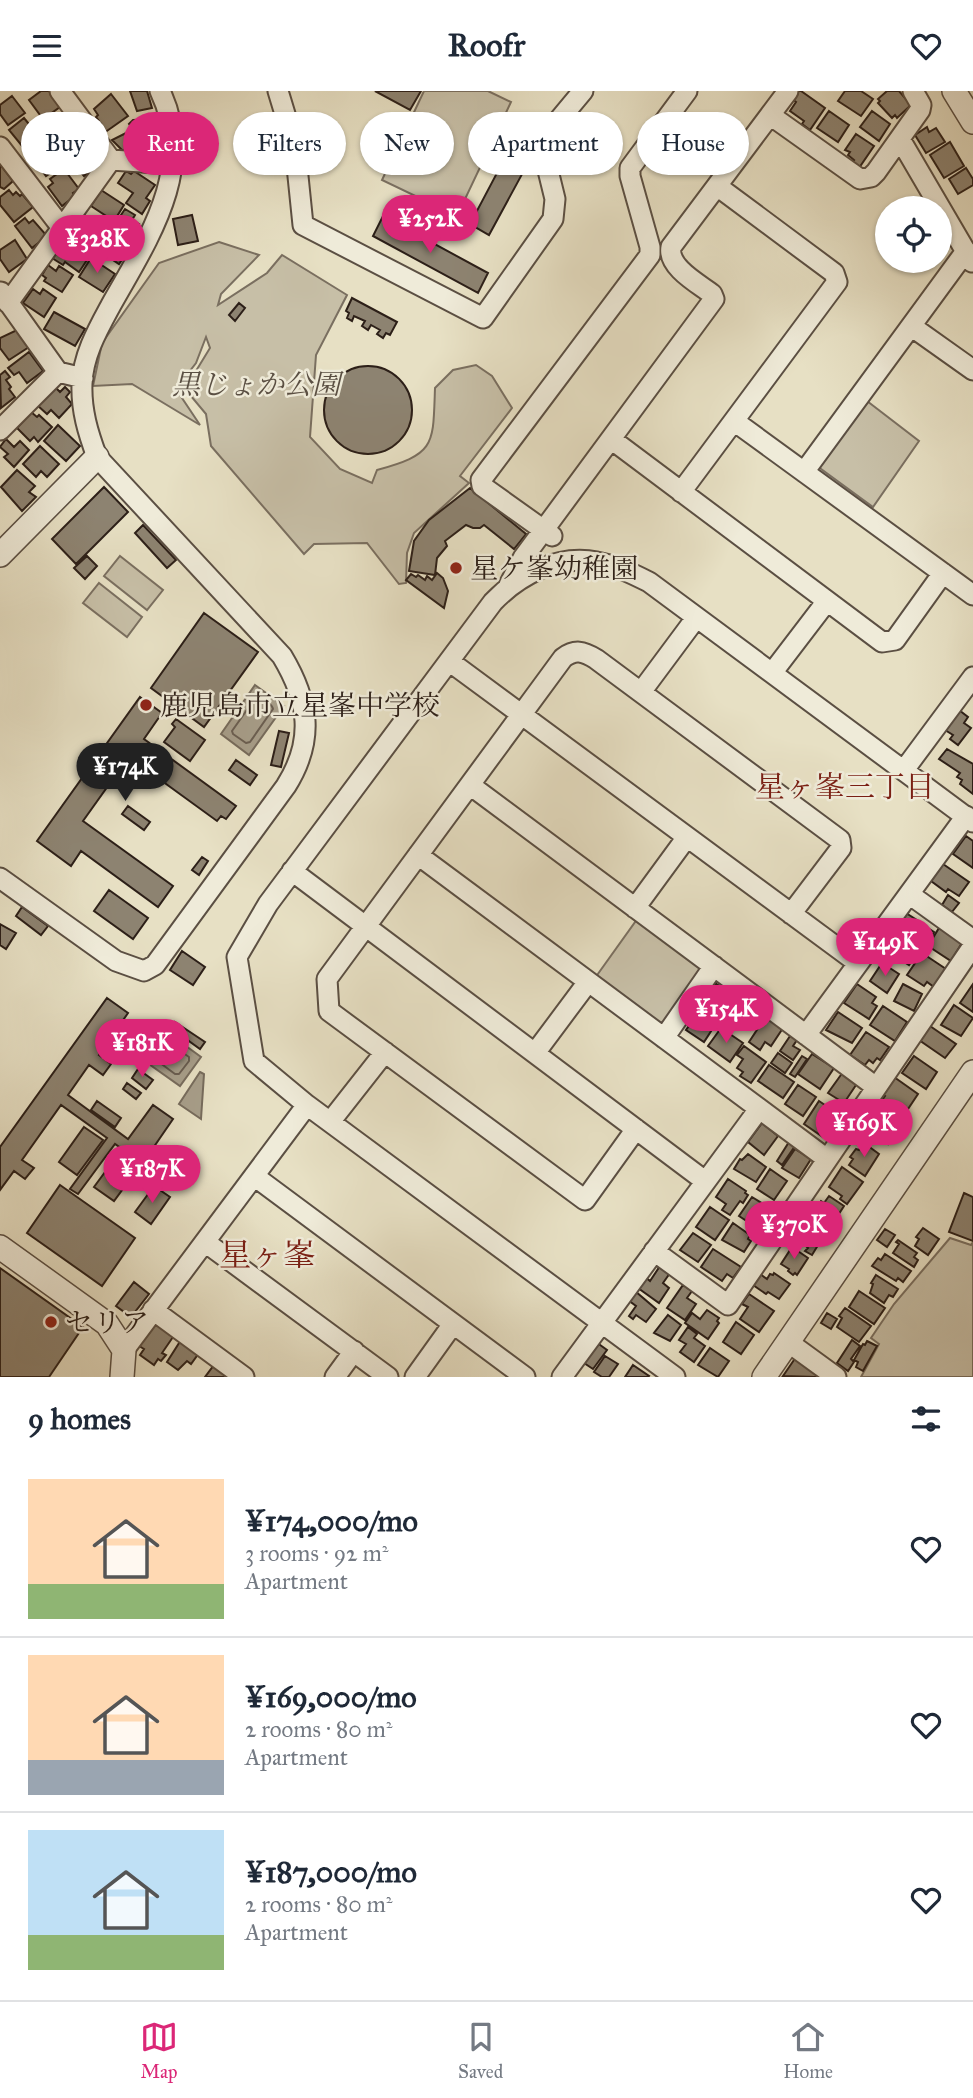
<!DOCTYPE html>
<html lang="en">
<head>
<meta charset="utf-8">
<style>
	body { margin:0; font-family:"IM FELL Great Primer","Noto Serif JP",serif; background:#f2f2f3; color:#1f2937; height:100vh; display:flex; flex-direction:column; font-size:26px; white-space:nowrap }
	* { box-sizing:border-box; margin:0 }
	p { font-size:23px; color:#747a83 }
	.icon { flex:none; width:38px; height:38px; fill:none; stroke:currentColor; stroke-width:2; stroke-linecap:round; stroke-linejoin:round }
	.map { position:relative; height:1286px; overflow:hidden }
	.details { display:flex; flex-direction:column; background:#fff; flex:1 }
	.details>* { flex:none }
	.hud { position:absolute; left:21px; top:21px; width:931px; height:63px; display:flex; gap:14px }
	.buttons { position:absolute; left:875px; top:105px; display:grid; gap:14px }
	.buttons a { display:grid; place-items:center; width:77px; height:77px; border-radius:50%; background:#fff; box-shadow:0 2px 5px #0004; font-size:35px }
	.price { position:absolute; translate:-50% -60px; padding:0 16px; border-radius:24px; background:#db2777; color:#fff; font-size:23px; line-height:46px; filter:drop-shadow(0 2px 4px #0008) }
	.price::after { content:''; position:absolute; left:50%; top:42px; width:21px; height:16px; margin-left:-10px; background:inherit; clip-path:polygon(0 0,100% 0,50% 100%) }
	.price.current { background:#222; color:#fff }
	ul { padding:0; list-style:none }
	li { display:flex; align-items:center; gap:21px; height:175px; padding:0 28px }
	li+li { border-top:2px solid #e0e1e3 }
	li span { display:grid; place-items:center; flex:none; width:196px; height:140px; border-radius:0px; color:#555 }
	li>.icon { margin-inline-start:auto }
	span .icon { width:84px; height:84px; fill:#fffc; stroke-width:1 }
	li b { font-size:30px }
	h2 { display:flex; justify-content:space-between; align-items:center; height:84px; padding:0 28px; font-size:30px }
	.chip { padding:0 24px; border-radius:32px; background:#fff; box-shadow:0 2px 5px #0004; font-size:24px; line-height:63px }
	.chip.current { background:#db2777; color:#fff }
	header { display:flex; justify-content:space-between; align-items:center; height:91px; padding:0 28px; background:#fff; font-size:32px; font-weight:700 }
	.tabs { display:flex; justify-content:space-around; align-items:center; height:98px; border-top:2px solid #e0e1e3; background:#fff; font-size:19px; color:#747a83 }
	.tabs a { display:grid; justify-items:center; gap:4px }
	.tabs .current { color:#db2777 }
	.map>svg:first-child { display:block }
	.green { fill:#c7bfa7; stroke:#7a6f60; stroke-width:2 }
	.water { fill:#a79e8a; stroke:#766b5c; stroke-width:2 }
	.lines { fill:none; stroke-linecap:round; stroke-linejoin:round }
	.shore { stroke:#6a5e51; stroke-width:2 }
	.building { fill:#8d8371; stroke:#2c1f18; stroke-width:2 }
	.minor-casing { stroke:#5b4f43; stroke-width:23 }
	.tertiary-casing { stroke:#5b4f43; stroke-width:26 }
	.minor { stroke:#efebd9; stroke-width:19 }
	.tertiary { stroke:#efebd9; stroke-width:23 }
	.poi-dot { fill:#8f2418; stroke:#efebd9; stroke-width:2.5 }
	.labels { text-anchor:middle; stroke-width:5; stroke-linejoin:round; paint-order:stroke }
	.park-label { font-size:28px; font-style:italic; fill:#5a4f43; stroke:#efebd9 }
	.poi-label { font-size:28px; fill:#2c1f18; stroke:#efebd9; text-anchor:start }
	.neighbourhood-label { font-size:30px; fill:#7a1f14; stroke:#efebd9 }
	.quarter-label { font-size:32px; fill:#7a1f14; stroke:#efebd9 }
</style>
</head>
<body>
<header><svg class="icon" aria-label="menu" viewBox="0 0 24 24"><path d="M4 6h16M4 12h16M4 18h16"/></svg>Roofr<svg class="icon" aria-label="heart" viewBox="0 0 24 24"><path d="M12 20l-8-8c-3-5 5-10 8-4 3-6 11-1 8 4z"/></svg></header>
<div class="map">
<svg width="973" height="1286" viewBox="0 0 973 1286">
	<rect width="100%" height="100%" fill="#e7e0c4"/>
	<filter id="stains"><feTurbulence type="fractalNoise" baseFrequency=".00286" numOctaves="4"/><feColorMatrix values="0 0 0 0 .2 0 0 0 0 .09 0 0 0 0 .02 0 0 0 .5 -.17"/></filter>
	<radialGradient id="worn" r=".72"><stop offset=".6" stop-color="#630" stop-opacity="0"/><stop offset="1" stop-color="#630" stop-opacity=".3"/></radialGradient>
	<!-- green -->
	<path class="green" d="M424 0H488L511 11 457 125 382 89Z
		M219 151 259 164 221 203 218 214 267 182 282 164 347 204 316 264 310 346 340 378 372 392 377 379C436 363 433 354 435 297L453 279 476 274 492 285 512 317 460 385 469 392 414 442 407 462 406 492 399 493 367 452 314 453 304 463 211 355 206 323 185 298 210 257 206 246 196 272 176 298 200 334 132 293 93 295 102 252 159 172Z
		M867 310 919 350 873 416 817 375Z
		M120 465 163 499 147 519 104 485Z
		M99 492 142 526 127 546 83 512Z
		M638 827 700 873 702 881 660 937 595 887Z
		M950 1147 971 1154 973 1151V1286H861L879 1253 871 1247 894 1213Z"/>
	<!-- water -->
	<path class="water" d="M255 594 284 615 249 664 221 643Z
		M153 931 201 966 180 995 132 961Z
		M200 981 204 983 201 1028 179 1013Z"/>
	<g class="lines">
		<!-- shore -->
		<path class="shore" d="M256 606C261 606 272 613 273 618L250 651 246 652 233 643 232 640Z
			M156 943 189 966V970L179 983H175L144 960C143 955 150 944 156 943Z"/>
	</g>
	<!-- building -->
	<path class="building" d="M41 0H49L60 16 43 28 29 9Z
		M130 0H147L152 17 137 20Z
		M375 0H421L410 19Z
		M798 0H801L825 17 810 39 802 33 804 30 790 20 796 11 792 8Z
		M845 0H861L873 8 861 25 838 10Z
		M887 0H899L911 14 897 27 895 24 892 27 878 12 880 10 878 8Z
		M111 3 128 25 104 42 98 35 101 33 96 26 98 24 94 18Z
		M12 5 25 22 8 34 0 23V14Z
		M66 20 81 39 57 58 42 38Z
		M829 20 849 34 838 51 817 37Z
		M872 20 890 33 879 50 860 36Z
		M24 27 42 49 27 61 9 39Z
		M157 28 159 58 122 59 112 49 128 41 130 49 141 48 140 38 133 39 129 33 133 29Z
		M927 36 929 41 936 37 945 51 926 62 915 44Z
		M856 43 874 55 859 77 852 71 854 69 848 64 850 61 845 59Z
		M950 51 964 75 944 87 930 64Z
		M47 52 62 74 46 85 31 64Z
		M83 54 98 74 84 85 75 74 71 78 63 68Z
		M507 63 527 74 489 144 470 133Z
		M0 73 13 90 4 98 0 96Z
		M966 77 973 88V94L958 103 949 88Z
		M64 78 79 98 73 102 75 105 62 115 48 96 53 92 50 88Z
		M126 80 131 83 134 80 155 94 146 107 150 110 142 123 126 112 133 102 118 92Z
		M9 99 13 104 16 101 20 105 22 103 33 116 14 131 0 114V106Z
		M101 99 124 114 114 130 91 115Z
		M125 118 135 124 132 129 139 133 130 147 113 136Z
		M83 123 106 138 97 153 92 150 91 152 72 140Z
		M192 124 198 150 178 154 173 128Z
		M383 125 488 182 478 202 373 145Z
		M25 127 29 132 33 129 47 145 32 157 15 135Z
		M108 142 121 150 119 153 128 160 119 173 98 159Z
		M15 149 27 168 9 181 0 168V159Z
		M63 150 71 155 73 152 91 163 79 181 65 171 63 174 52 167Z
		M91 167 115 183 103 201 79 186Z
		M48 174 56 180 59 175 73 184 62 201 44 190 46 187 42 184Z
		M33 198 40 203 43 198 56 207 44 226 23 212Z
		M352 207 397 231 390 244 386 242 383 247 377 243 380 239 371 234 368 239 362 235 365 230 354 225 352 230 347 227 349 222 346 220Z
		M239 212 245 217 235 230 229 224Z
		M54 221 85 238 75 255 44 238Z
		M17 239 29 256 9 269 0 257V247Z
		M29 261 43 280 27 292 19 281 14 284 8 277Z
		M324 319a44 44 0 1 1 88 0a44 44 0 1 1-88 0Z
		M5 280 10 286 6 289 11 296 9 298 15 306 1 317 0 284Z
		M55 296 60 301 65 296 70 301 66 306 72 313 59 327 51 319 47 323 37 314Z
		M31 321 37 326 39 324 52 336 38 351 34 346 30 350 17 337Z
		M58 334 80 355 66 370 44 350Z
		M6 348 14 356 20 350 29 359 14 376 4 366 8 363 0 356Z
		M40 355 59 373 47 386 41 380 36 386 23 373Z
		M17 379 35 395 29 401 36 406 22 420 1 396Z
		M104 396 128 421 76 473 52 448Z
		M470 397 526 443 514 458 484 434 480 437H473L466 434 445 450 447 455 437 467 435 484 409 480 414 450 429 429Z
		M143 434 176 469 167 477 135 442Z
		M87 465 97 475 85 488 74 477Z
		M437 482 443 487 448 500 444 517 406 489 411 483 416 486 418 484 425 489 427 485 432 489Z
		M204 522 258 561 204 636 151 597Z
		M140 606 162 622 144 648 236 715 226 728 221 725 217 730 151 682 160 668 152 662 131 691 118 681 83 730 173 795 158 816 81 760 71 775 37 750Z
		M959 619 968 626 964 632 971 637 958 654 950 648 953 644 945 639Z
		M176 628 205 649 190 670 164 651 175 636 172 633Z
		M279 640 289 642 281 676 271 674Z
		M947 658 973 673V703L960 693 962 689 957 686 960 682 939 668Z
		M236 669 257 684 250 694 229 679Z
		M128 715 150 731 144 739 122 723Z
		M966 745 973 750V777L953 763Z
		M202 766 208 770 199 784 192 779Z
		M943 773 969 791 959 805 948 798 946 801 931 790Z
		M109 799 148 827 133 848 94 820Z
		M948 804 959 812 952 821 942 814Z
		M22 816 48 835 41 844 16 825Z
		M906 822 920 831 910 847 896 838Z
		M920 832 934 841 924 857 910 848Z
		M0 833 16 842 6 858 0 854Z
		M939 837 962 852 951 870 928 855Z
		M893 842 919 859 909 874 883 857Z
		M182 860 205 876 193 894 170 879Z
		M922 862 946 878 934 896 927 891 924 895 907 884Z
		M882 872 899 883 887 902 870 890Z
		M715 892 734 904 727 915 729 917 723 926 702 911Z
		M857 893 876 906 872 912 877 915 869 928 844 912Z
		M903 893 922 903 914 920 894 910Z
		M973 893V921L960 912Z
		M107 907 128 922 99 964 111 973 103 984 89 974 68 1004 128 1048 153 1014 173 1028 149 1063 158 1069 152 1078 142 1072 114 1110 94 1096 122 1058 115 1053 78 1103 70 1098 107 1047 61 1014 22 1069 34 1077 25 1088 14 1080 0 1099V1056Z
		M743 910 762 922 750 939 732 927Z
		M954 914 973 927 961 945 941 934Z
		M883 915 907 931 895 950 870 934Z
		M838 921 862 937 852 952 826 939Z
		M702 925 715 934 704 951 686 939 694 928 698 931Z
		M766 925 783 937 771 955 765 951 760 959 749 951Z
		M175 931 205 951 200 958 171 937Z
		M930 935 956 953 945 967 919 949Z
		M721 937 743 952 730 971 708 955Z
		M866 941 889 956 880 969 877 967 873 972 869 969 865 974 850 964Z
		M790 945 797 949 793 955 800 959 793 969 780 960Z
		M744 955 766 971 751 992 740 985 743 981 737 977 743 968 737 964Z
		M778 962 792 972 785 982 771 972Z
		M812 963 834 977 820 998 798 983Z
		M802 965 807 968 795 986 790 983Z
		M914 965 937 981 926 998 902 982Z
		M769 974 794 991 783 1007 758 990Z
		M138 978 153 989 146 998 132 987Z
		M843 981 858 991 844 1012 828 1002Z
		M894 986 918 1003 902 1027 880 1012 885 1005 882 1003Z
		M127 992 141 1002 136 1008 123 998Z
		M798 994 816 1006 803 1025 785 1013Z
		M97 1010 121 1027 115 1036 91 1019Z
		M819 1010 838 1023 823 1046 804 1033Z
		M885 1017 903 1030 895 1041 877 1028Z
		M876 1031 894 1043 888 1053 870 1040Z
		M762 1032 778 1045 764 1064 748 1051Z
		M84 1036 103 1049 77 1084 59 1071Z
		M789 1051 795 1055 782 1074 777 1070Z
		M864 1052 879 1063 865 1085 849 1074 853 1068 850 1066 856 1058 859 1059Z
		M795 1058 811 1068 799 1087 782 1077Z
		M748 1063 766 1076 756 1091 734 1078 740 1068 742 1069Z
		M185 1071 193 1077 182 1092 174 1086Z
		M842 1076 863 1091 847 1113 840 1108 842 1105 829 1096Z
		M770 1078 787 1090 774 1109 757 1098Z
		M728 1088 746 1100 745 1102 748 1104 743 1112 740 1110 730 1124 722 1119 726 1113 716 1106Z
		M60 1094 135 1147 102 1195 27 1142Z
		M154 1095 170 1106 151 1133 135 1121Z
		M964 1102 973 1106V1150L949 1141Z
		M829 1105 844 1115 831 1135 822 1129 824 1126 814 1120 821 1110 824 1112Z
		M752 1106 768 1116 762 1124 773 1131 765 1142 739 1125Z
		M710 1116 729 1129 715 1149 696 1136Z
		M808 1128 826 1141 812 1164 805 1160 808 1157 796 1145Z
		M733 1132 750 1144 748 1148 751 1150 744 1161 722 1149Z
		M923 1137 939 1148 928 1164 915 1155 919 1148 916 1146Z
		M885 1138 895 1144 887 1156 877 1149Z
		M693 1142 711 1154 698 1171 680 1159Z
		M898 1149 917 1162 914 1166 918 1169 914 1176 893 1162 899 1153 896 1151Z
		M792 1156 808 1167 797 1184 795 1182 793 1184 788 1180 789 1178 781 1173Z
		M713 1158 741 1176 733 1187 727 1183 722 1190 701 1176Z
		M885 1163 911 1180 903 1191 898 1187 896 1190 872 1175 878 1167 881 1169Z
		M660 1175 670 1182 663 1192 669 1197 659 1212 638 1197 645 1186 650 1190Z
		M0 1177 83 1236 49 1286H0Z
		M774 1182 790 1193 779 1208 768 1201 766 1203 753 1194 760 1183 767 1188 770 1183 773 1184Z
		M876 1184 898 1198 893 1206 889 1204 884 1212 870 1202 873 1193 871 1192Z
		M134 1191 149 1203 131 1226 116 1215Z
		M683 1194 692 1200 687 1207 696 1213 685 1229 667 1217Z
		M635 1200 656 1218 646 1231 636 1224 633 1228 629 1225 636 1215 628 1209Z
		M859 1200 885 1217 874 1233 849 1216Z
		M749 1203 774 1220 759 1241 740 1228 748 1216 742 1213Z
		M845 1217 871 1235 859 1251 837 1236 842 1227 839 1225Z
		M707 1219 719 1227 717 1230 719 1232 708 1248 685 1232 692 1222 700 1228Z
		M827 1222 837 1228 831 1238 821 1232Z
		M668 1224 681 1234 670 1250 654 1242Z
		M156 1231 173 1246 162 1262 166 1264 161 1270 158 1268 154 1274 140 1264 144 1258 139 1255Z
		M736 1231 754 1244 741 1263 723 1251Z
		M688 1236 697 1243 694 1247 705 1255 694 1271 680 1261 686 1253 679 1249Z
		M181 1249 199 1262 191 1273 187 1270 178 1279 167 1271Z
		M852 1249 860 1255 851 1268 854 1271 848 1280 837 1272Z
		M867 1250 877 1255 863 1280 856 1276 858 1271 854 1269 863 1253 865 1254Z
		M596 1251 607 1259 593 1278 581 1270Z
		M710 1257 729 1270 718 1286 698 1274Z
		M605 1265 618 1273 609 1286H602L594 1281Z
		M796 1266 818 1280 816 1286 783 1285Z
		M214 1274 231 1286H205Z
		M633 1274 649 1285 648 1286H625Z"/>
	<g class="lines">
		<defs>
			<path id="minor" d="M278 0 295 56 303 134 483 227 553 128 555 108 544 63V51L548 42 583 0
				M770 24 860 88 871 86 876 81 920 19 921 14 913 0
				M900 48 972 171
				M0 56 62 137
				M111 69 172 73
				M1 201 58 281 83 287
				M8 212 111 69 60 0
				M911 235 973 279
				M734 330 973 504
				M0 339 58 281
				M611 348 882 551 895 549 943 482
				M804 381 966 160
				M681 401 837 191 834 182 717 95
				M552 445 482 395 481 389 650 164V156L630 85V77L687 0
				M509 494 523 467 714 208 712 203C699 193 667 176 671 156L788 0
				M449 570 858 872
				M772 582 827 510
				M641 601 696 527
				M904 679 973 586
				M470 694 876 996
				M418 764 827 1068
				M292 780 705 1090
				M0 787 116 870 144 880 155 874 286 695C315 649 309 610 282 565L97 366C88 342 81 319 82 293 83 264 98 238 111 214 148 148 197 77 160 0
				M909 803 973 849
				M635 817 687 746
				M806 944 966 725
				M664 947 714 875
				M535 962 588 891
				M330 1031 385 961
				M636 1038 585 1109 329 920 327 888 563 567C575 558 583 560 596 568L840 749 841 757 791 823
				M254 1085 525 1286
				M205 1151 388 1286
				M654 1160 728 1214 973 855
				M153 1219 244 1286
				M788 1251 836 1286
				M124 1259 307 1014
				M335 1286 354 1260
				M415 1286 453 1233
				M562 1286 759 1018
				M675 1286 307 1014 254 970 237 866 268 813 493 511C519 484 558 463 597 471 615 474 633 483 649 491L973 731"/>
			<path id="tertiary" d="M954 0 973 31
				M0 464 97 366
				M0 1156 107 1233 124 1259 122 1286
				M764 1286 973 981"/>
		</defs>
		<!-- minor casing -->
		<use href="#minor" class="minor-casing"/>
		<!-- tertiary casing -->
		<use href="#tertiary" class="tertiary-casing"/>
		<!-- minor -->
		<use href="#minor" class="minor"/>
		<!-- tertiary -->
		<use href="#tertiary" class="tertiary"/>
	</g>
	<!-- markers -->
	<g class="poi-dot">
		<circle cx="456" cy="477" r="7"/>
		<circle cx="146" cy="614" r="7"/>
		<circle cx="51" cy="1231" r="7"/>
	</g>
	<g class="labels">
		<!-- park labels -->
		<g class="park-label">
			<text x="256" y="303">黒じょか公園</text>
		</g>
		<!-- poi labels -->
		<g class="poi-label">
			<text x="470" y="487">星ケ峯幼稚園</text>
			<text x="160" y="624">鹿児島市立星峯中学校</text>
			<text x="65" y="1241">セリア</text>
		</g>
		<!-- neighbourhood labels -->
		<g class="neighbourhood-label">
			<text x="845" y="706">星ヶ峯三丁目</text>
		</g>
		<!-- quarter labels -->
		<g class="quarter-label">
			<text x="267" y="1175">星ヶ峯</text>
		</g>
	</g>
	<rect width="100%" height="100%" filter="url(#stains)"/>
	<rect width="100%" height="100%" fill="url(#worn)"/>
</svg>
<div class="buttons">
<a><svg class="icon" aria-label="locate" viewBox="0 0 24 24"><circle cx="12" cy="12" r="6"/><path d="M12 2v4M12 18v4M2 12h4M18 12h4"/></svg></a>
</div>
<b class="price" style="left:430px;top:164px">¥252K</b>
<b class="price" style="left:97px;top:184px">¥328K</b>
<b class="price current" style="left:125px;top:712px">¥174K</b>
<b class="price" style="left:885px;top:887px">¥149K</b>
<b class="price" style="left:726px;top:954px">¥154K</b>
<b class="price" style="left:142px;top:988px">¥181K</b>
<b class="price" style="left:864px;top:1068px">¥169K</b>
<b class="price" style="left:152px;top:1114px">¥187K</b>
<b class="price" style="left:794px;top:1170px">¥370K</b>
<div class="hud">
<a class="chip">Buy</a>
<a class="chip current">Rent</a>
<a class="chip">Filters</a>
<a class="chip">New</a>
<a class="chip">Apartment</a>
<a class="chip">House</a>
</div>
</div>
<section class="details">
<h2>9 homes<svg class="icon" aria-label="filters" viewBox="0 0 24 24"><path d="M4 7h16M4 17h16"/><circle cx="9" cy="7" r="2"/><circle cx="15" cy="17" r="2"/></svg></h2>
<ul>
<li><span style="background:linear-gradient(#ffd9b3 75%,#8fb573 0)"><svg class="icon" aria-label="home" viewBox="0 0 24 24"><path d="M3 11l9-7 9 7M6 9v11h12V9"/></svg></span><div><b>¥174,000/mo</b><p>3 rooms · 92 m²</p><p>Apartment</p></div><svg class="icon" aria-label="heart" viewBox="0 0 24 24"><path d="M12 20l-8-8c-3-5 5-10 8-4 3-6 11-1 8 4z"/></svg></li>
<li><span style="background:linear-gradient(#ffd9b3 75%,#9aa5b1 0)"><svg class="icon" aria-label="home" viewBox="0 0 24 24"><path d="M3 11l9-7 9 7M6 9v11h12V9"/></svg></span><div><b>¥169,000/mo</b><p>2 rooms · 80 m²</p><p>Apartment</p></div><svg class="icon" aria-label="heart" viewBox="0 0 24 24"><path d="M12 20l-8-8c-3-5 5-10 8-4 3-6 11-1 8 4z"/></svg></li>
<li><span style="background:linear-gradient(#bfe0f5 75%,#8fb573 0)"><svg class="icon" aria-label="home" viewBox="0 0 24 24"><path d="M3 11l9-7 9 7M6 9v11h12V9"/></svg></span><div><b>¥187,000/mo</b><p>2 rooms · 80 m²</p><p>Apartment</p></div><svg class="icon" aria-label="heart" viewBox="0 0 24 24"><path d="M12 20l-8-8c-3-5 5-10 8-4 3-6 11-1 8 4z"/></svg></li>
</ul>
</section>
<nav class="tabs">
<a class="current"><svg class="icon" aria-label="map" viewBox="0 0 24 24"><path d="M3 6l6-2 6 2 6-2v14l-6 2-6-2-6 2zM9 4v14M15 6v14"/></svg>Map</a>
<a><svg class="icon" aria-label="saved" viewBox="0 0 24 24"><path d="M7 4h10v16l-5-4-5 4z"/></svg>Saved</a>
<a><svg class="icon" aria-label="home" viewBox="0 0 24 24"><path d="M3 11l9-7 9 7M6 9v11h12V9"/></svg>Home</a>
</nav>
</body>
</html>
